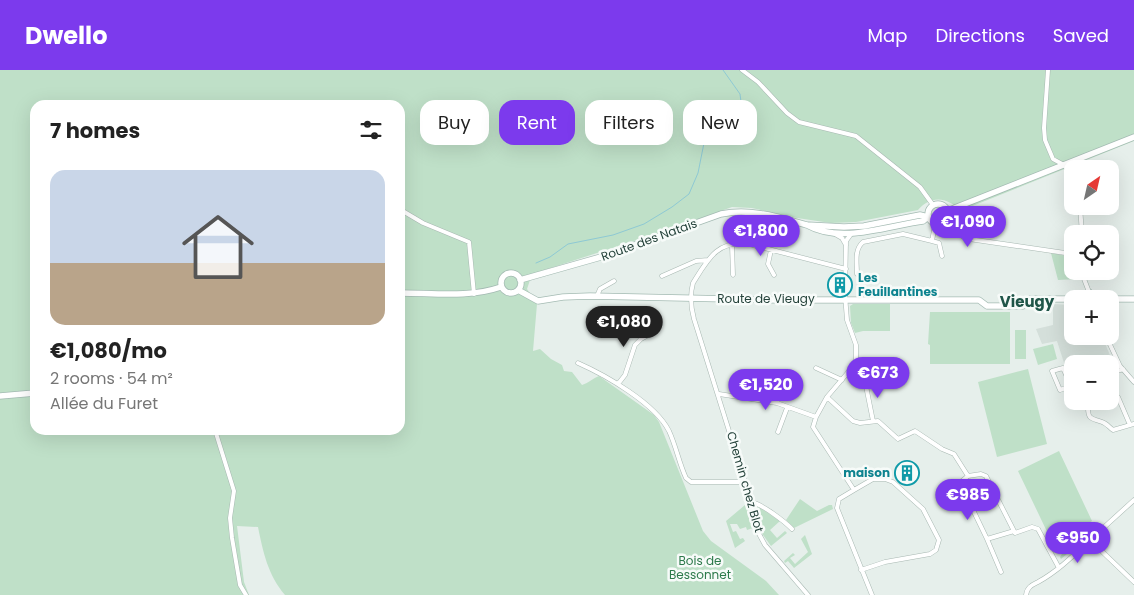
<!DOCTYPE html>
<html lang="en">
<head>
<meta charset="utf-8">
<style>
	body { margin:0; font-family:Poppins,sans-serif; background:#f6f6f6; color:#222; height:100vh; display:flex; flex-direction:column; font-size:19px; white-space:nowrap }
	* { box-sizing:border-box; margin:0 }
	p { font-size:16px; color:#767676 }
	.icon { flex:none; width:28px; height:28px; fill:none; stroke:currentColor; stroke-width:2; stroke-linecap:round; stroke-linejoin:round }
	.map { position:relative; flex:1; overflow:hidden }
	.drawer { position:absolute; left:30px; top:30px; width:375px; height:335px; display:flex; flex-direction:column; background:#fff; border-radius:15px; box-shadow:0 5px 20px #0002 }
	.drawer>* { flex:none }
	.guide { position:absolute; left:420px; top:30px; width:475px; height:45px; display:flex; gap:10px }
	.needle { width:32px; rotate:34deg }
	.buttons { position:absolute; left:1064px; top:90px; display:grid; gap:10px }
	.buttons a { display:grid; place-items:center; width:55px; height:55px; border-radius:10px; background:#fff; box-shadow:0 5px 20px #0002; font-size:25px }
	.price { position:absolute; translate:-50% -42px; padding:0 11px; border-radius:18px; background:#7c3aed; color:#fff; font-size:16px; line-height:32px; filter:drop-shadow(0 1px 2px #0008) }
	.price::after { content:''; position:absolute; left:50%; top:30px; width:15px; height:11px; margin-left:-8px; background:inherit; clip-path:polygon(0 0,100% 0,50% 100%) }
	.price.selected { background:#222; color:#fff }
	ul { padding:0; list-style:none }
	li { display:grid; align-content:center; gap:10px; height:265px; padding:0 20px }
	li span { display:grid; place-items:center; height:155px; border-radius:15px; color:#555 }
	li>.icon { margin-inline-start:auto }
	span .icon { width:90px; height:90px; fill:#fffc; stroke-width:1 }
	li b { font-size:21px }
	h2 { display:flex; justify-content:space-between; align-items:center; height:60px; padding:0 20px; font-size:21px }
	.tag { padding:0 18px; border-radius:15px; background:#fff; box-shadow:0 5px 20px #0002; font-size:18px; line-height:45px }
	.tag.selected { background:#7c3aed; color:#fff }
	header { display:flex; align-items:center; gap:30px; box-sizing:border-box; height:70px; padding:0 25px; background:#7c3aed; color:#fff }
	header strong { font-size:24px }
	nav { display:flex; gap:28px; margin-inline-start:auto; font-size:18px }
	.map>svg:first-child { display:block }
	.built { fill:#d4dfda }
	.green { fill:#bfe0c8; fill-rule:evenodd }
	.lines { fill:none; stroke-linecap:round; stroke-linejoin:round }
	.stream { stroke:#8ec9d4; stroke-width:1 }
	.street-casing { stroke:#a8b8b2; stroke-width:5 }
	.secondary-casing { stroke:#a4bbb3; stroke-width:7 }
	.street { stroke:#fff; stroke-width:4 }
	.secondary { stroke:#fff; stroke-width:5.5 }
	.labels { text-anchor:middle; stroke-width:5; stroke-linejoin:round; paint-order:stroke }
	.street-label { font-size:12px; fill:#24423a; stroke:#f7fbf9 }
	.culture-label { font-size:12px; font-weight:bold; fill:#0d838f; stroke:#f7fbf9; text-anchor:start }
	.park-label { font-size:12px; fill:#2d7a4b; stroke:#f7fbf9 }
	.quarter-label { font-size:15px; font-weight:bold; fill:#1f5548; stroke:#f7fbf9 }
</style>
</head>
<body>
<header>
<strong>Dwello</strong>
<nav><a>Map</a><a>Directions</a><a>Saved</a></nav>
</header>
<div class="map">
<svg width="1134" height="525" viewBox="0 0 1134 525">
	<rect width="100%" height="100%" fill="#e6efeb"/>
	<!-- built -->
	<path class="built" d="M1053 234 1072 235V266H1102L1114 295 1110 296V294H1072V303L1068 295 1065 296 1057 271 1042 274 1036 259 1053 255Z"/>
	<!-- green -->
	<path class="green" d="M0 0H1134V71L960 141C948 127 931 125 918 140L856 152 831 153 797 148 752 138 732 137 665 161 532 204 527 219 537 234 533 281 540 279 551 289 562 295 564 301 572 302 582 315C589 313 593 308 599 306L654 345 659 352 703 461 711 471 766 511 779 525H285C268 505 263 482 258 457L237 456 244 512 249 525H0ZM35 35H400V360H35Z
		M1051 183 1072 187V201H1078V209L1058 210Z
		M853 234H890V261H863L855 263 851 253 850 236Z
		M930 242H1010V294H930V275L928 274Z
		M1015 260H1026V289H1015Z
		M1053 274 1057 289 1038 295 1033 279Z
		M1028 299 1047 374 997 387 978 312Z
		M1059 381 1092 451 1066 466 1065 464 1051 470 1018 401Z
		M800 429 817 441 829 435H832L833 439 794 458 786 450Z
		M745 435 749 437 753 458 747 460 746 457 740 459 737 454H730L733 462 736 461 740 469 743 468 745 471 735 478 726 451Z
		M756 435 780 451 770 460 777 468 785 461 787 463 771 476 761 462Z
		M1093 456 1094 461 1061 489 1060 487 1062 484 1057 476Z
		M805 465 812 484 794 498 788 491 785 493 784 491 793 483 795 485 790 488 795 494 808 482 801 469Z"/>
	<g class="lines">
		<!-- stream -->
		<path class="stream" d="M536 193 550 187 568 174 613 165 644 154 672 137 689 124 698 103 707 58 727 52 742 40 740 24 723 0"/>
		<defs>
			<path id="street" d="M742 0 758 12 787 43 799 52 856 66 920 117 933 135
				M1048 0 1044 58 1045 70 1053 89 1064 95 1072 105
				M1080 136 1082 164
				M401 140 423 153 469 172 474 224
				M944 152 957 164 969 169 1072 184
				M835 164 842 168 846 175
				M851 164 846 171 845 225 847 250 856 275V290L850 300 827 327 816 347 813 357 854 420 839 429 837 438 872 525
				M932 171 939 173 942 186
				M732 175 733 205
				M771 180 768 194 774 205
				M1081 201 1089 222
				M857 204C857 192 854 180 863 172L903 164 932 171 934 160 937 154
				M662 206 696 191 708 190
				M597 226 600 219 614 211
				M1106 266 1120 296 1134 312
				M578 293C605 305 655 333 669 361 676 376 679 393 686 408L691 412H745
				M816 298 842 310
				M1063 298 1071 316 1060 320 1052 301Z
				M1110 304 1123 299
				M865 311 873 351
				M618 314 625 305 635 275 641 269 650 264
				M719 324 777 333 816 347
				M827 327 853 351 860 353 878 351 898 369 915 361 942 379 954 384 968 406 981 404 986 406 1015 463 1032 457 1038 459 1059 498
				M1118 327 1130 355
				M777 333 785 310
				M1088 338C1088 350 1092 348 1102 352 1106 353 1109 357 1113 360L1134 354
				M215 360 234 421 230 448 232 468 240 515 246 525
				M778 362 787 338
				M968 406 962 411V417L987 469 1001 502
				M854 420 873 409H885L893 412 923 439 939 470 936 480 930 484 885 492 861 500
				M751 432C762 434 784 451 792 459
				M987 469 1014 461
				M1090 470 1134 430
				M808 525 765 475 758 462 745 412 694 249C691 238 690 224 693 213 708 189 717 170 749 174L846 199
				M1026 525C1027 517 1032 515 1038 512 1058 501 1074 485 1090 470L1134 512"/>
			<path id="secondary" d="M928 144a10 10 0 1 1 20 0a10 10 0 1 1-20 0Z
				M947 141 1134 67
				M807 155 844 157 864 156 920 145 928 147
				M501 213a10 10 0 1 1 20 0a10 10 0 1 1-20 0Z
				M520 210 601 187 721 144C751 138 778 147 807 155 841 174 887 156 923 151L928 147
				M518 220 538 231 563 227 590 226 775 230H979L987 236H1023L1030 229H1072
				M400 223C434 223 469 228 501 217
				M1080 229 1089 222 1097 229
				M1110 229H1134
				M0 326 35 323"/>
		</defs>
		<!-- street casing -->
		<use href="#street" class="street-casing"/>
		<!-- secondary casing -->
		<use href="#secondary" class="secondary-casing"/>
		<!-- street -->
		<use href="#street" class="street"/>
		<!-- secondary -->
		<use href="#secondary" class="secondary"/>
	</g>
	<!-- icons -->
	<defs>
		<symbol id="building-ring" viewBox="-11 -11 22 22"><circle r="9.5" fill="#f7fbf9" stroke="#0f9aa8" stroke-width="1.5"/><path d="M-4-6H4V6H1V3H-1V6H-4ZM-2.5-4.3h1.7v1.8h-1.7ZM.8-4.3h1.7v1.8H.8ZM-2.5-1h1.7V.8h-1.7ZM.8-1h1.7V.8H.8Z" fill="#0f9aa8"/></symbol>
	</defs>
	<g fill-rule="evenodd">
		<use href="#building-ring" x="826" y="201" width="28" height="28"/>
		<use href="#building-ring" x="893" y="389" width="28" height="28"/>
	</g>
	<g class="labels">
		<!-- street labels -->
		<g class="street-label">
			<text transform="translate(649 170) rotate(-20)" y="4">Route des Natais</text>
			<text x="766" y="233">Route de Vieugy</text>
			<text transform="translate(745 412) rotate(74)" y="4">Chemin chez Blot</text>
		</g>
		<!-- culture labels -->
		<g class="culture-label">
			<text x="858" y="212">Les<tspan x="858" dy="14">Feuillantines</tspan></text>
			<text x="890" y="407" text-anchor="end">maison</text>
		</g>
		<!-- park labels -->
		<g class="park-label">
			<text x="700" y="495">Bois de<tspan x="700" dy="14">Bessonnet</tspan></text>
		</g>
		<!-- quarter labels -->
		<g class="quarter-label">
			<text x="1027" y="237">Vieugy</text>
		</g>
	</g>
</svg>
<div class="buttons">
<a><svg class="needle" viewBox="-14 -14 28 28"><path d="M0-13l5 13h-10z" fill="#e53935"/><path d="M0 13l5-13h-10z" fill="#767676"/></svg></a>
<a><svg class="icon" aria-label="locate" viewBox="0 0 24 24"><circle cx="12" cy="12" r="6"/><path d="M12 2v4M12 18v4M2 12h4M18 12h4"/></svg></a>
<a>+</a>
<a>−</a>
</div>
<b class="price" style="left:968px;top:178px">€1,090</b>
<b class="price" style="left:761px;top:187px">€1,800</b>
<b class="price selected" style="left:624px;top:278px">€1,080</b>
<b class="price" style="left:878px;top:329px">€673</b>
<b class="price" style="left:766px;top:341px">€1,520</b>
<b class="price" style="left:968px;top:451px">€985</b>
<b class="price" style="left:1078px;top:494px">€950</b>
<div class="guide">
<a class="tag">Buy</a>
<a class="tag selected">Rent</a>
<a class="tag">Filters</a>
<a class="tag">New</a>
</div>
<section class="drawer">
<h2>7 homes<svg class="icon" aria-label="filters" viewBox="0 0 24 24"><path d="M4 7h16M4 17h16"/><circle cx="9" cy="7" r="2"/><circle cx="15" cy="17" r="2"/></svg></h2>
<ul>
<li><span style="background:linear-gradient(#c9d6e8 60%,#b9a48a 0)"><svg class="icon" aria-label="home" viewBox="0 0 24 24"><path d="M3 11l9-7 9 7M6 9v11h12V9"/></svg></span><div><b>€1,080/mo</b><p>2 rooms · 54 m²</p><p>Allée du Furet</p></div></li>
</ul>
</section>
</div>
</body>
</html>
